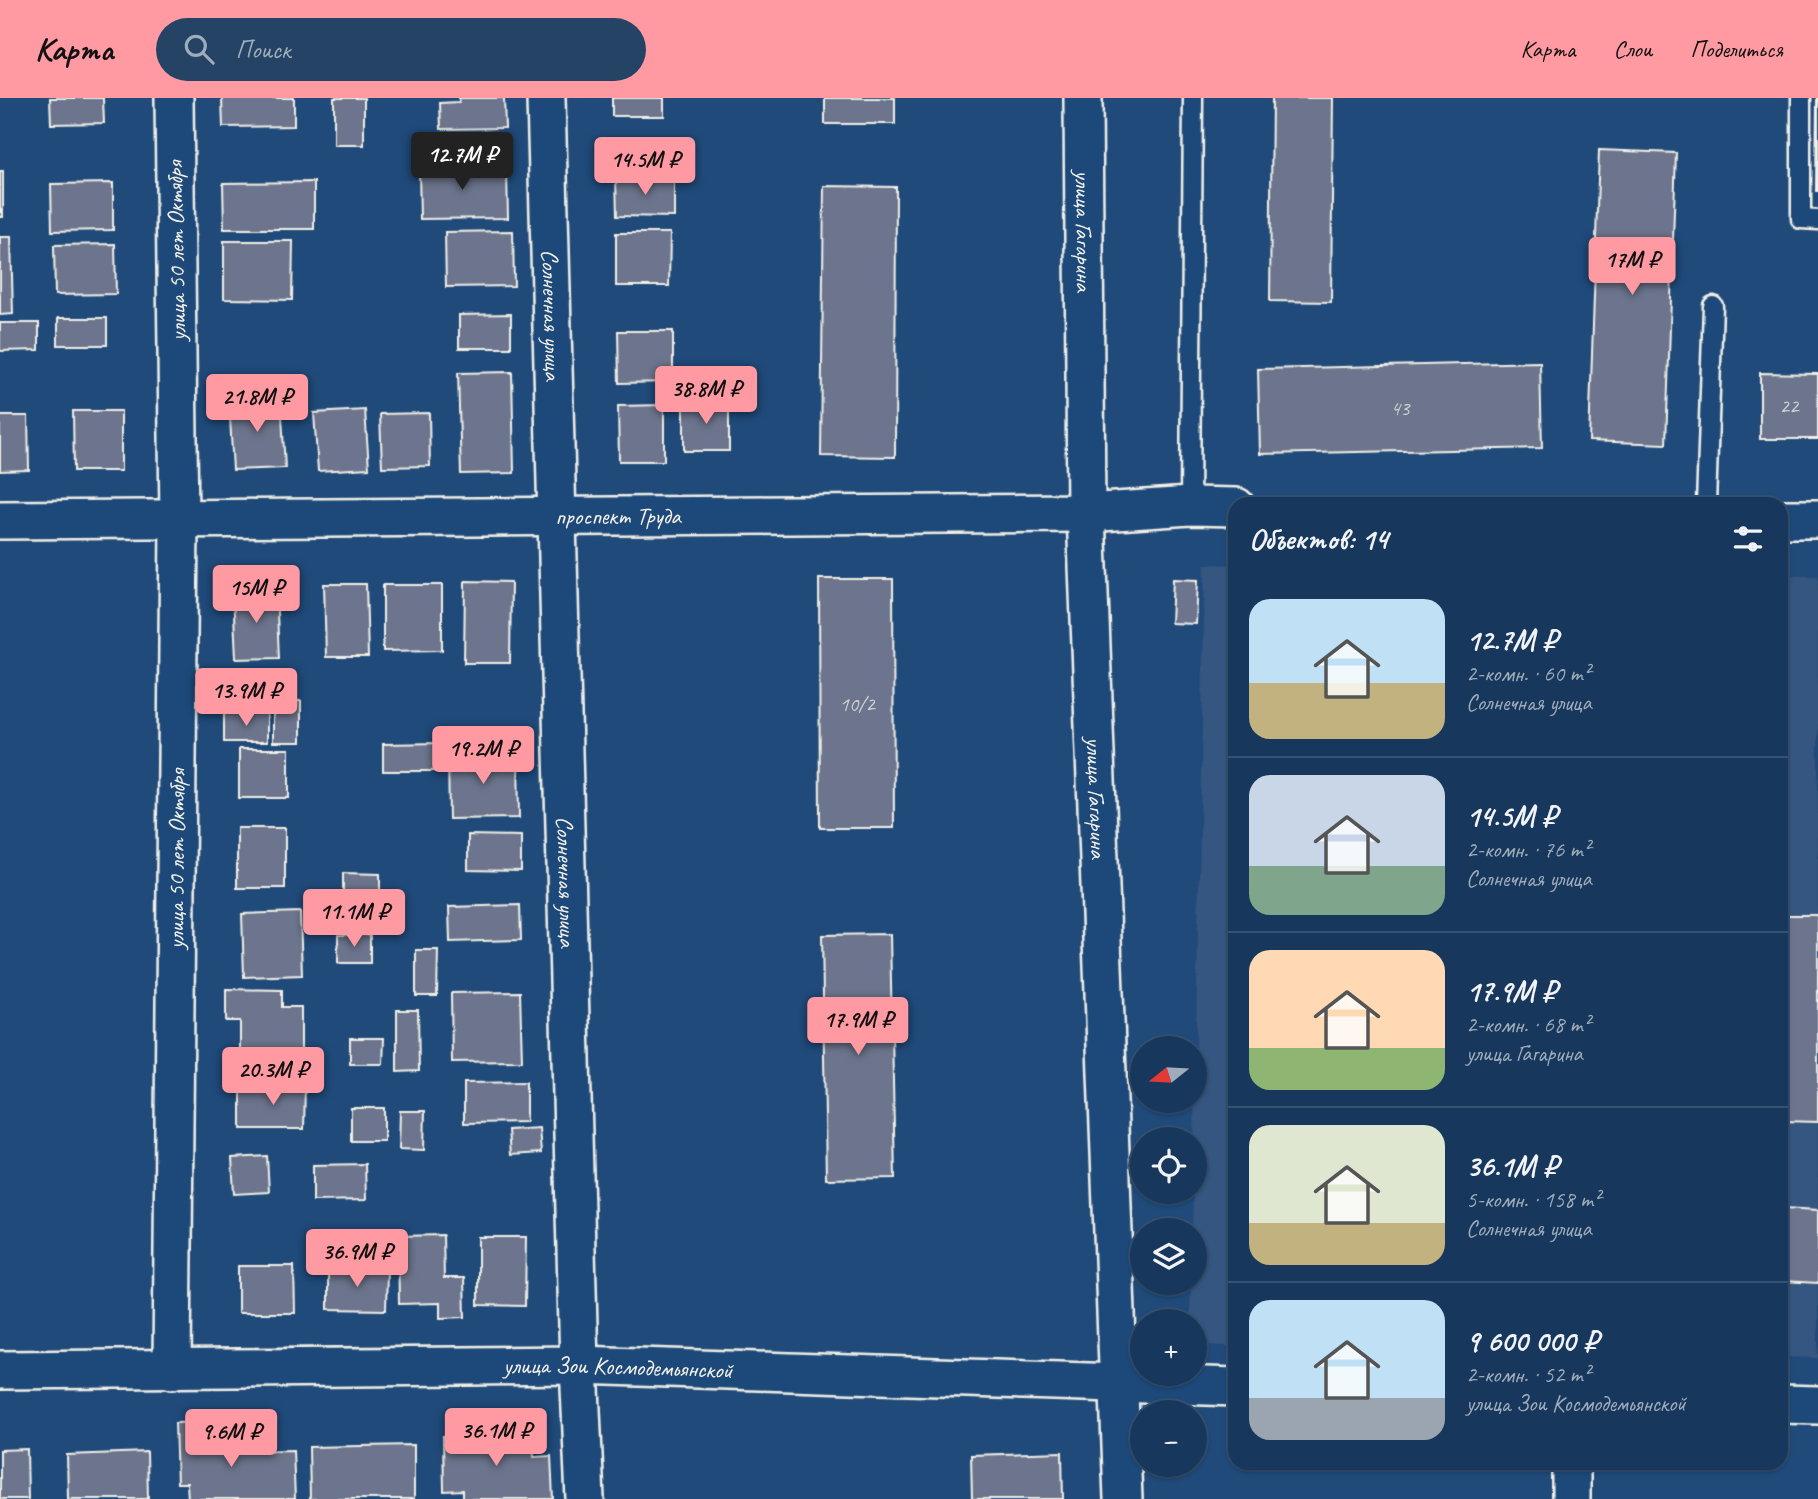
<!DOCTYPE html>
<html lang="ru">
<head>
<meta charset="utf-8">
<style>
	body { margin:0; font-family:Caveat,sans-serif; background:#244365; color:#f1f3f6; height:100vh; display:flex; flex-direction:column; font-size:26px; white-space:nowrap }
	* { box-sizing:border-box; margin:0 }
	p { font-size:23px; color:#9eacbb }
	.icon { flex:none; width:38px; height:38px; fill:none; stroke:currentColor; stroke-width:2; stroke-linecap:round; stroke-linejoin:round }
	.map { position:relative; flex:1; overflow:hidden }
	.details { position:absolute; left:1228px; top:399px; width:560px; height:973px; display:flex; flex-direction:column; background:#17385c; border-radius:21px; box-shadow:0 2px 5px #0004,0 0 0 2px #365272 }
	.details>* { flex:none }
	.needle { width:46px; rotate:252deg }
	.tools { position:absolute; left:1130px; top:938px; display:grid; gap:14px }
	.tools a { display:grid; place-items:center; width:77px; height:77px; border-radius:50%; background:#17385c; box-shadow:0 2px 5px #0004,0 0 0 2px #365272; font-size:35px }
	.price { position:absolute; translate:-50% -60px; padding:0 16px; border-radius:7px; background:#ff9aa2; color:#111; font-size:23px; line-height:46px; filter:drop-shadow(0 2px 4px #0008) }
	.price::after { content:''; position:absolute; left:50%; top:42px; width:21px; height:16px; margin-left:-10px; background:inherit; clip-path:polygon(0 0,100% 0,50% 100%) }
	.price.active { background:#222; color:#fff }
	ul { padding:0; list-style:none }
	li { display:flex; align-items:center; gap:21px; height:175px; padding:0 21px }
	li+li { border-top:2px solid #365272 }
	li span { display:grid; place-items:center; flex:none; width:196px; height:140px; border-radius:21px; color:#555 }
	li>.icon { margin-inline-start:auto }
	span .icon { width:84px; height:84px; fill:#fffc; stroke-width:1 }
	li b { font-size:30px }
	h2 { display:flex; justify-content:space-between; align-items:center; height:84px; padding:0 21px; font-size:30px }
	header { display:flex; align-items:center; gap:42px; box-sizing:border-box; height:98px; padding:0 35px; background:#ff9aa2; color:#111 }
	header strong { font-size:33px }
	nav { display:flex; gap:38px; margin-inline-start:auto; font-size:24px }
	.search { width:490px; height:63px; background:#244365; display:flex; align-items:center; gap:18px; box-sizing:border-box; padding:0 24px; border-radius:38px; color:#9eacbb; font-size:26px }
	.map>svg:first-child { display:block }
	.built { fill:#365780 }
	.building { fill:#6c748d; stroke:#f4f1e8; stroke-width:2 }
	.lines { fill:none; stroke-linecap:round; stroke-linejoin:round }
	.service-casing { stroke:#f4f1e8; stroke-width:23 }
	.minor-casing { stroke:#f4f1e8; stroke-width:42 }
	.service { stroke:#1f4a7a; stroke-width:18 }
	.minor { stroke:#1f4a7a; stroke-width:37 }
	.labels { text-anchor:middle; stroke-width:5; stroke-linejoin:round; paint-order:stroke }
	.number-label { font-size:21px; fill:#d2d2d1 }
	.street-label { font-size:24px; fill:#f4f1e8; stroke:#1f4a7a }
</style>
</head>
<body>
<header>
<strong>Карта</strong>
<div class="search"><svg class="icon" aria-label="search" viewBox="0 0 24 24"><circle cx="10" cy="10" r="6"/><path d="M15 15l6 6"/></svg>Поиск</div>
<nav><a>Карта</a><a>Слои</a><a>Поделиться</a></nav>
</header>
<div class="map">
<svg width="1818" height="1401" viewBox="0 0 1818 1401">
	<rect width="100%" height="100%" fill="#1f4a7a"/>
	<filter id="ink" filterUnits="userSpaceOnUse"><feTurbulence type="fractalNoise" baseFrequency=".0143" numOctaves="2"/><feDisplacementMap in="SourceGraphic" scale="14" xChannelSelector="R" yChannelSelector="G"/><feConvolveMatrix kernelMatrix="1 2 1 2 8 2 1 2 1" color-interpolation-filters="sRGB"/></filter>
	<g filter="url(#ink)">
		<!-- built -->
		<path class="built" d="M1205 466 1236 467 1235 1248 1195 1247V1223H1190L1191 1185H1195V1132H1192L1193 1094H1195L1194 1041Z
			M1782 477 1818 478V1260L1782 1259Z"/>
		<!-- building -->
		<path class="building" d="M50 0H103L104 25 51 26Z
			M222 0H294V28L223 29Z
			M334 0H364V47H334Z
			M459 0H504L505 30 441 31 440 5 459 4Z
			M612 0H664V18H612Z
			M825 0H895V26H825Z
			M1272 0H1333L1331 204 1270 203Z
			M1817 0H1818V93H1816Z
			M1599 52 1676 55 1666 346 1589 343Z
			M440 55H457V73H507L508 120 420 121 419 71H440Z
			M0 73H3V119H0Z
			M616 79H674V119L617 118Z
			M314 84V131H224L223 85Z
			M113 85V132L52 133 51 86Z
			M824 88 896 89 895 359 821 358Z
			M513 133 514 188 446 189 445 134Z
			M616 135H670L669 188H616Z
			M0 139H11L13 216 0 217Z
			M224 143H293L292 202 224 201Z
			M115 146 116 196 55 197 54 147Z
			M511 216V250H459V217Z
			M58 220H107V247H58Z
			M0 225H39V252L0 253Z
			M618 233H673V284L619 285Z
			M1540 264 1542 350 1260 356 1258 271Z
			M512 274 514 375 461 376 458 275Z
			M1760 275 1818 276V341H1760Z
			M281 300 285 370 233 372 229 302Z
			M684 303H729V353H684Z
			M664 307V363H619L618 308Z
			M365 312 369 370 318 373 314 315Z
			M73 313H121V373H74Z
			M429 315 430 368 382 369 380 316Z
			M0 318H28L29 372 0 373Z
			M819 481H893L894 730H820Z
			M1173 481 1198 482 1196 526 1171 525Z
			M465 483 511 484 510 565H464Z
			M324 486H366L368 559H326Z
			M383 487H442V552L383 553Z
			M276 492 279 560 236 561 233 494Z
			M273 603H301V644H273Z
			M224 615H267V644H224Z
			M442 645V673H383V646Z
			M239 651H289V700H239Z
			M448 656H518L519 720 449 721Z
			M237 730H285V790H237Z
			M468 737 521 738V773L468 772Z
			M343 775 380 776V807H343Z
			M520 807 521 842 450 844 449 809Z
			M300 814 302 877 244 879 242 816Z
			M1784 817H1818V1024L1782 1023Z
			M890 836 895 1080 826 1081 822 837Z
			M338 837H370V865H338Z
			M416 852H438L437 898H416Z
			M226 891 282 892V909H301V970L240 969V923H226Z
			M520 894 522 963 452 964 451 895Z
			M397 912H418L419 973 397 974Z
			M350 940H384L383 966H350Z
			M526 984V1024L464 1025V985Z
			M241 987H305L304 1031H241Z
			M351 1010H384V1043H351Z
			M400 1013H425L424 1052 399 1051Z
			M539 1030 541 1055 510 1057 508 1032Z
			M267 1058 269 1094 234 1096 232 1060Z
			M365 1066 366 1102 313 1103V1067Z
			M1784 1110 1818 1112V1185L1782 1183Z
			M443 1137 444 1180H464L465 1219 440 1220V1205L399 1206 398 1138Z
			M478 1139H526L525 1208 478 1207Z
			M238 1168H294L295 1215H238Z
			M328 1170 387 1171 386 1212 328 1211Z
			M206 1324 207 1354 293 1352 295 1401H188L187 1385H177L175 1325Z
			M533 1336 534 1359 551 1358 553 1401H463V1392L444 1393 443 1338Z
			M414 1347V1401H310L309 1349Z
			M27 1351 28 1401H0V1352Z
			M147 1354 148 1401H68L67 1357Z
			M1062 1354 1063 1401H972L971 1357Z"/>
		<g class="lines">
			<defs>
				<path id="service" d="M1801 0V121L1818 122
					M1706 406 1713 208
					M1190 408 1193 0"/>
				<g id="minor">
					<path id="s1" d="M546 0 579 1267 585 1401"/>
					<path id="s2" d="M1083 0 1086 415 1123 1401"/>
					<path d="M1782 421H1818"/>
					<path id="s3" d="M0 422 1086 415 1190 408 1236 409"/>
					<path id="s4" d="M0 1272 579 1267 1236 1289"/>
					<path id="s5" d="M172 1272 179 423 174 0"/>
					<path d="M1782 1306 1818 1307"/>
					<path d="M1571 1401V1365"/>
				</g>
			</defs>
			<!-- service casing -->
			<use href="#service" class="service-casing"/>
			<!-- minor casing -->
			<use href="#minor" class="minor-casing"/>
			<!-- service -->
			<use href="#service" class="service"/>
			<!-- minor -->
			<use href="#minor" class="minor"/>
		</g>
	</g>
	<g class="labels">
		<!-- number labels -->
		<g class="number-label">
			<text x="1789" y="315">22</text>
			<text x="1400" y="317">43</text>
			<text x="857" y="613">10/2</text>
		</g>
		<!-- street labels -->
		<g class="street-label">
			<text dy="8" stroke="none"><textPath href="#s2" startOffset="133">улица Гагарина</textPath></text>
			<text transform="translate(176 153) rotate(-91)" y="8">улица 50 лет Октября</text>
			<text dy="8" stroke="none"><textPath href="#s1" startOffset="217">Солнечная улица</textPath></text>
			<text dy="8" stroke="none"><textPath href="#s3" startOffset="618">проспект Труда</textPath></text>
			<text dy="8" stroke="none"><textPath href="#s2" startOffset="700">улица Гагарина</textPath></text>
			<text dy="8" stroke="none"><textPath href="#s5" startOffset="511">улица 50 лет Октября</textPath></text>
			<text dy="8" stroke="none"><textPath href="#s1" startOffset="784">Солнечная улица</textPath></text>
			<text dy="8" stroke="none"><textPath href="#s4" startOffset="618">улица Зои Космодемьянской</textPath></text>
		</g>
	</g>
</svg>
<div class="tools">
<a><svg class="needle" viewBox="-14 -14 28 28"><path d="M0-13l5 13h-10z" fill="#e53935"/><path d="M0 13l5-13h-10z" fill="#9eacbb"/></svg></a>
<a><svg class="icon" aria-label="locate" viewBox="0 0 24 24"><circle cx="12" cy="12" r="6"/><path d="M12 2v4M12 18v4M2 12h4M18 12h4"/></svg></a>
<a><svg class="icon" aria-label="layers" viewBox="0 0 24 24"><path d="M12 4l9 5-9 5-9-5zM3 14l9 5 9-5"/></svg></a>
<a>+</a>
<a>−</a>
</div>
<b class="price active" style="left:462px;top:94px">12.7M ₽</b>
<b class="price" style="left:645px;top:99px">14.5M ₽</b>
<b class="price" style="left:1632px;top:199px">17M ₽</b>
<b class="price" style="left:706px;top:328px">38.8M ₽</b>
<b class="price" style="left:257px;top:336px">21.8M ₽</b>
<b class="price" style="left:256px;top:527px">15M ₽</b>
<b class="price" style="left:246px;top:630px">13.9M ₽</b>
<b class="price" style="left:483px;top:688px">19.2M ₽</b>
<b class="price" style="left:354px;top:851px">11.1M ₽</b>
<b class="price" style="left:858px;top:959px">17.9M ₽</b>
<b class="price" style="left:273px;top:1009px">20.3M ₽</b>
<b class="price" style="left:357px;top:1191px">36.9M ₽</b>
<b class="price" style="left:496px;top:1370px">36.1M ₽</b>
<b class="price" style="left:231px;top:1371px">9.6M ₽</b>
<section class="details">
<h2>Объектов: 14<svg class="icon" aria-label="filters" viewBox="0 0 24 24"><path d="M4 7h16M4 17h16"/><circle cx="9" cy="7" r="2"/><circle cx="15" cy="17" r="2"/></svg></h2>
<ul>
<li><span style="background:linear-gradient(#bfe0f5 60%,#c2b280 0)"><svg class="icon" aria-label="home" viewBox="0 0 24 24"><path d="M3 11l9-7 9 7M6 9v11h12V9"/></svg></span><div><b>12.7M ₽</b><p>2-комн. · 60 m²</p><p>Солнечная улица</p></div></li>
<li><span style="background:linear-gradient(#c9d6e8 65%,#7fa58c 0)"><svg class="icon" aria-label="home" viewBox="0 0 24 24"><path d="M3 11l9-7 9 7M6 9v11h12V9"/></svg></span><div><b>14.5M ₽</b><p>2-комн. · 76 m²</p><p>Солнечная улица</p></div></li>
<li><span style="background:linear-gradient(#ffd9b3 70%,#8fb573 0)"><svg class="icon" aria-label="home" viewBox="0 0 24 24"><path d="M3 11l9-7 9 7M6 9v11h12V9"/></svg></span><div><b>17.9M ₽</b><p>2-комн. · 68 m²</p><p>улица Гагарина</p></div></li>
<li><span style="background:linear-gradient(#dfe7d0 70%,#c2b280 0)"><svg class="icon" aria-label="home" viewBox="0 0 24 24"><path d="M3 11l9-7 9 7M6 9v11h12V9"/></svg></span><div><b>36.1M ₽</b><p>5-комн. · 158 m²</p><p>Солнечная улица</p></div></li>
<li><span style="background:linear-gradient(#bfe0f5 70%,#9aa5b1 0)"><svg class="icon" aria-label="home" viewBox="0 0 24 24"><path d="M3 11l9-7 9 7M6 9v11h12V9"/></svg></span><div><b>9 600 000 ₽</b><p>2-комн. · 52 m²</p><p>улица Зои Космодемьянской</p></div></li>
</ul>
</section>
</div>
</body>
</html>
